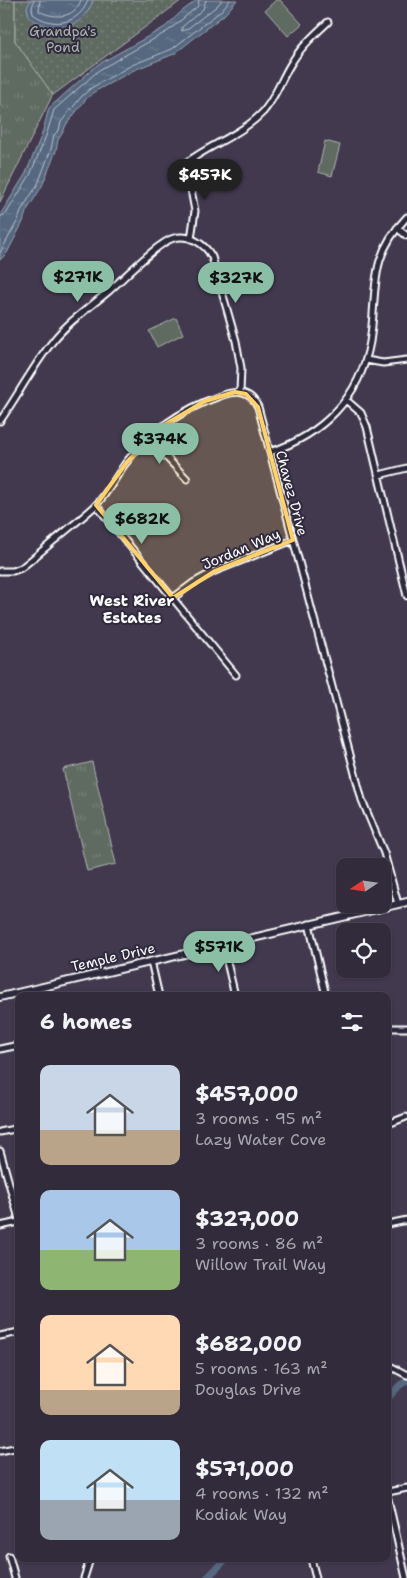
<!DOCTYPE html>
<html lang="en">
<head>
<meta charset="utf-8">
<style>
	body { margin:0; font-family:"Shantell Sans",sans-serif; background:#3d3746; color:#f1f3f6; height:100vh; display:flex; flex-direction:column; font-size:19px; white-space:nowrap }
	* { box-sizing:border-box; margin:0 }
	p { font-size:16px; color:#a8a7af }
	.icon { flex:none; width:28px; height:28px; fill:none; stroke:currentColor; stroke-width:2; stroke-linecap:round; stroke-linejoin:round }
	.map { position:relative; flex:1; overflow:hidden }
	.side { position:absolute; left:15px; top:992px; width:376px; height:570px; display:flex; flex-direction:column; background:#322b3b; border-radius:10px; box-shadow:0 1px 4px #0004,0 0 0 1px #4d4755 }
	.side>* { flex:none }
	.needle { width:32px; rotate:257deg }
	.buttons { position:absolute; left:336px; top:858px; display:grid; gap:10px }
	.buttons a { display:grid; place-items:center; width:55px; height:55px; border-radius:10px; background:#322b3b; box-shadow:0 1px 4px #0004,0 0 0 1px #4d4755; font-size:25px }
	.price { position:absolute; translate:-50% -42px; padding:0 11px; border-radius:18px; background:#8abfa5; color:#111; font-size:16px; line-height:32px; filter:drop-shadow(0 1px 2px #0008) }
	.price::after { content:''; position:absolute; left:50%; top:30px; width:15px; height:11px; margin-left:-8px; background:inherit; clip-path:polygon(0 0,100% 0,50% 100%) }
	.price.current { background:#222; color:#fff }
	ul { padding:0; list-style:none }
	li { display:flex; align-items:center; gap:15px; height:125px; padding:0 25px }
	li span { display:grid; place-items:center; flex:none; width:140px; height:100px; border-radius:10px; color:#555 }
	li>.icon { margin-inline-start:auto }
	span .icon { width:60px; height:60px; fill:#fffc; stroke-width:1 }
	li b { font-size:21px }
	h2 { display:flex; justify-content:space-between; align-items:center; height:60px; padding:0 25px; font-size:21px }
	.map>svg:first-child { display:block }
	.grass { fill:url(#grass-tufts); stroke:#aeb5b0 }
	.park { fill:url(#park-dots); stroke:#aeb5b0 }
	.pitch { fill:#5e6b61; stroke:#aeb5b0 }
	.water { fill:url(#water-ripples); stroke:#99a4b3 }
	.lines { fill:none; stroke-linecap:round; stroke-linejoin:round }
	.shore { stroke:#bbc3cc; stroke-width:1 }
	.canal { stroke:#556880; stroke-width:7 }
	.minor-casing { stroke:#fff; stroke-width:9 }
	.tertiary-casing { stroke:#fff; stroke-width:10 }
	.minor { stroke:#2f2a3d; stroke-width:5 }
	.tertiary { stroke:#2f2a3d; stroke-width:6 }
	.marked { fill:#ffd166; fill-opacity:0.2; stroke:#ffd166; stroke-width:4; stroke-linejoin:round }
	.labels { text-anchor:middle; stroke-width:4; stroke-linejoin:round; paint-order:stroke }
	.park-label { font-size:14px; fill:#aeb5b0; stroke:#2f2a3d }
	.street-label { font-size:14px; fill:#fff; stroke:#2f2a3d }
	.neighbourhood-label { font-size:15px; font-weight:bold; fill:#fff; stroke:#2f2a3d }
</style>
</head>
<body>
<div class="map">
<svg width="407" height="1578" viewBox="0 0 407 1578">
	<defs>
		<pattern id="grass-tufts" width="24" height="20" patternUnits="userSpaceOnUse" patternTransform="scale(1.25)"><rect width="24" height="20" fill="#5e6b61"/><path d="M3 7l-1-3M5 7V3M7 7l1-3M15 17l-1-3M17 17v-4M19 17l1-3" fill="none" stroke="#768179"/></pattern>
		<pattern id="park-dots" width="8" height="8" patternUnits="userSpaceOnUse" patternTransform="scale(1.25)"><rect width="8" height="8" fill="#5e6b61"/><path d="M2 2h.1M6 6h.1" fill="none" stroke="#768179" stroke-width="1.8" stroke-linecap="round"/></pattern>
		<pattern id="water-ripples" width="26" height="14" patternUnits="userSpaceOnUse" patternTransform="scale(1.25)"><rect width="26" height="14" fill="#556880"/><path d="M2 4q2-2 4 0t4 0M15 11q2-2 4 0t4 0" fill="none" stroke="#6e7f93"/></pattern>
	</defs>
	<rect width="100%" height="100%" fill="#42394f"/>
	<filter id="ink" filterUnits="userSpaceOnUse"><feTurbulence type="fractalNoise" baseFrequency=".02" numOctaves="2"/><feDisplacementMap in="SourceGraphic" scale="10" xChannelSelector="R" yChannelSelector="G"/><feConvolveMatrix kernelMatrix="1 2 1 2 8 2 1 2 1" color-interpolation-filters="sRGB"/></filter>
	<g filter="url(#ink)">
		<!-- grass -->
		<path class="grass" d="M0 0H15V41L32 64 36 60 54 52 105 21 113 22 118 33 106 40 111 46V50L101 57 93 55 90 48 61 64 38 72 39 74 51 71 56 74 54 82V92L0 202Z
			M92 762 116 864 87 871 63 769Z"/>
		<!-- park -->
		<path class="park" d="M15 0H182L53 95 15 41Z"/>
		<!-- pitch -->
		<path class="pitch" d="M276 0H280L302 24 288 36 265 10Z
			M325 141 340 145 332 176 318 172Z
			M176 318 183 334 157 347 149 331Z"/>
		<!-- water -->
		<path class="water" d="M31 0H93C84 30 52 36 29 17L27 7Z
			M197 0H237L225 14 174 54 134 70 94 92 86 99 66 125 63 132 58 140 56 151 42 186 26 212 23 222 7 253 0 260V215L26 173 42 134 49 108 97 65 165 27 182 11Z"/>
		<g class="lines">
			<!-- shore -->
			<path class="shore" d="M34 0 32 8 33 14C53 29 80 24 88 0
				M40 0 39 11C54 19 75 19 81 0
				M206 0 203 9 182 27V31L187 29 217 6 222 0
				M0 217 6 214 30 175 46 136 54 110 99 70 168 31 198 6 199 0
				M0 253 18 220 22 209 38 184 51 149 54 135 59 130 61 122 82 96 91 88 132 65 172 49 221 11 230 0"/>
			<!-- canal -->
			<path class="canal" d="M388 1398 400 1385 407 1381
				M207 1578 226 1559"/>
			<defs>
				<path id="minor" d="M397 228 407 236
					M191 239 195 211 186 163C211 144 241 135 263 112 276 97 281 79 292 62 301 47 314 35 328 22
					M366 360 383 363 407 360
					M346 400 361 413 367 427 407 596
					M0 421C18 395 33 366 53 341 69 321 90 307 109 291 124 278 158 242 174 238 190 234 205 244 212 257L236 341 241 368 240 392
					M148 438 187 479
					M270 452C322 435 360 398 370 342 378 291 367 258 407 217
					M379 475 407 468
					M96 505 236 675
					M0 571H13L21 568C33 559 45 548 56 539 69 528 82 518 94 507 107 495 115 478 125 464 149 432 183 409 220 396 236 390 250 390 258 407L362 800 384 853 398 904
					M173 598 193 583 215 571 293 540
					M309 924 326 996
					M223 945 235 996
					M151 961 159 996
					M388 1028H407
					M0 1049 19 1045
					M388 1124 406 1117
					M0 1132 19 1128
					M0 1151 19 1219
					M388 1224 407 1220
					M0 1226 19 1222
					M0 1336 19 1332
					M388 1365 407 1375
					M0 1451 19 1447
					M388 1492 407 1488
					M388 1499 406 1578
					M9 1556 15 1578
					M311 1559 316 1578
					M84 1578 90 1559"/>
				<path id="tertiary" d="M0 997 407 902"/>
			</defs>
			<!-- minor casing -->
			<use href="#minor" class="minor-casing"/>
			<!-- tertiary casing -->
			<use href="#tertiary" class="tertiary-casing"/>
			<!-- minor -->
			<use href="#minor" class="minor"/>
			<!-- tertiary -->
			<use href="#tertiary" class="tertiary"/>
		</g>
	</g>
	<!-- marked area -->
	<path class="marked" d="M235 392 246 394 258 407 293 540 215 571 173 598 96 505 127 462 161 427 205 401Z"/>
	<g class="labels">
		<!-- park labels -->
		<g class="park-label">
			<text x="63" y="36">Grandpa's<tspan x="63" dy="16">Pond</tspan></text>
		</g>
		<!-- street labels -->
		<g class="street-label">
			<text transform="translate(292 493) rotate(75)" y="5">Chavez Drive</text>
			<text transform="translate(241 549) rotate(-23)" y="5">Jordan Way</text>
			<text transform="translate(113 957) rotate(-13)" y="5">Temple Drive</text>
		</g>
		<!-- neighbourhood labels -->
		<g class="neighbourhood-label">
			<text x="132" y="606">West River<tspan x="132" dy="17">Estates</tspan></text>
		</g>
	</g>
</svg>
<div class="buttons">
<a><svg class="needle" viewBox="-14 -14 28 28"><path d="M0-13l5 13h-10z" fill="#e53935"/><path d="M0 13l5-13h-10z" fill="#a8a7af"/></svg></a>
<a><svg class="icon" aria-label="locate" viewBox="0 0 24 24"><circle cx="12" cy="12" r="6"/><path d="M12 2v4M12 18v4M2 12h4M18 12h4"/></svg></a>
</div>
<b class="price current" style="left:205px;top:201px">$457K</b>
<b class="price" style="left:78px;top:303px">$271K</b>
<b class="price" style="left:236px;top:304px">$327K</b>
<b class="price" style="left:160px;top:465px">$374K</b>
<b class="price" style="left:142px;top:545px">$682K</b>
<b class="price" style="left:219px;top:973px">$571K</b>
<section class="side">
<h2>6 homes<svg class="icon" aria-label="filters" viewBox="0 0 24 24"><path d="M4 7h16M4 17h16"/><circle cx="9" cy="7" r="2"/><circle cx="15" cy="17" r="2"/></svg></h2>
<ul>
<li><span style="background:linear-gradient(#c9d6e8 65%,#b9a48a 0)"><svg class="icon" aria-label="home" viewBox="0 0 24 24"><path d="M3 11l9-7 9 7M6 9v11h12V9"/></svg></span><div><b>$457,000</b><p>3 rooms · 95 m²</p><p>Lazy Water Cove</p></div></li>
<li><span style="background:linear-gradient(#a9c7e8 60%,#8fb573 0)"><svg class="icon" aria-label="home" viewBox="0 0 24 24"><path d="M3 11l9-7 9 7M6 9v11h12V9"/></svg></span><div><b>$327,000</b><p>3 rooms · 86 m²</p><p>Willow Trail Way</p></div></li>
<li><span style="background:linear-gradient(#ffd9b3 75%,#b9a48a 0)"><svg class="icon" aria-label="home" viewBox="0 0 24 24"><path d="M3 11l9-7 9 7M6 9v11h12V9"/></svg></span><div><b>$682,000</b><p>5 rooms · 163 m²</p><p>Douglas Drive</p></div></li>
<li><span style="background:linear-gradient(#bfe0f5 60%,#9aa5b1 0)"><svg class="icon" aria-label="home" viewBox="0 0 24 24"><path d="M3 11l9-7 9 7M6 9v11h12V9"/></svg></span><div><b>$571,000</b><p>4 rooms · 132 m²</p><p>Kodiak Way</p></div></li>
</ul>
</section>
</div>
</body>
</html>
